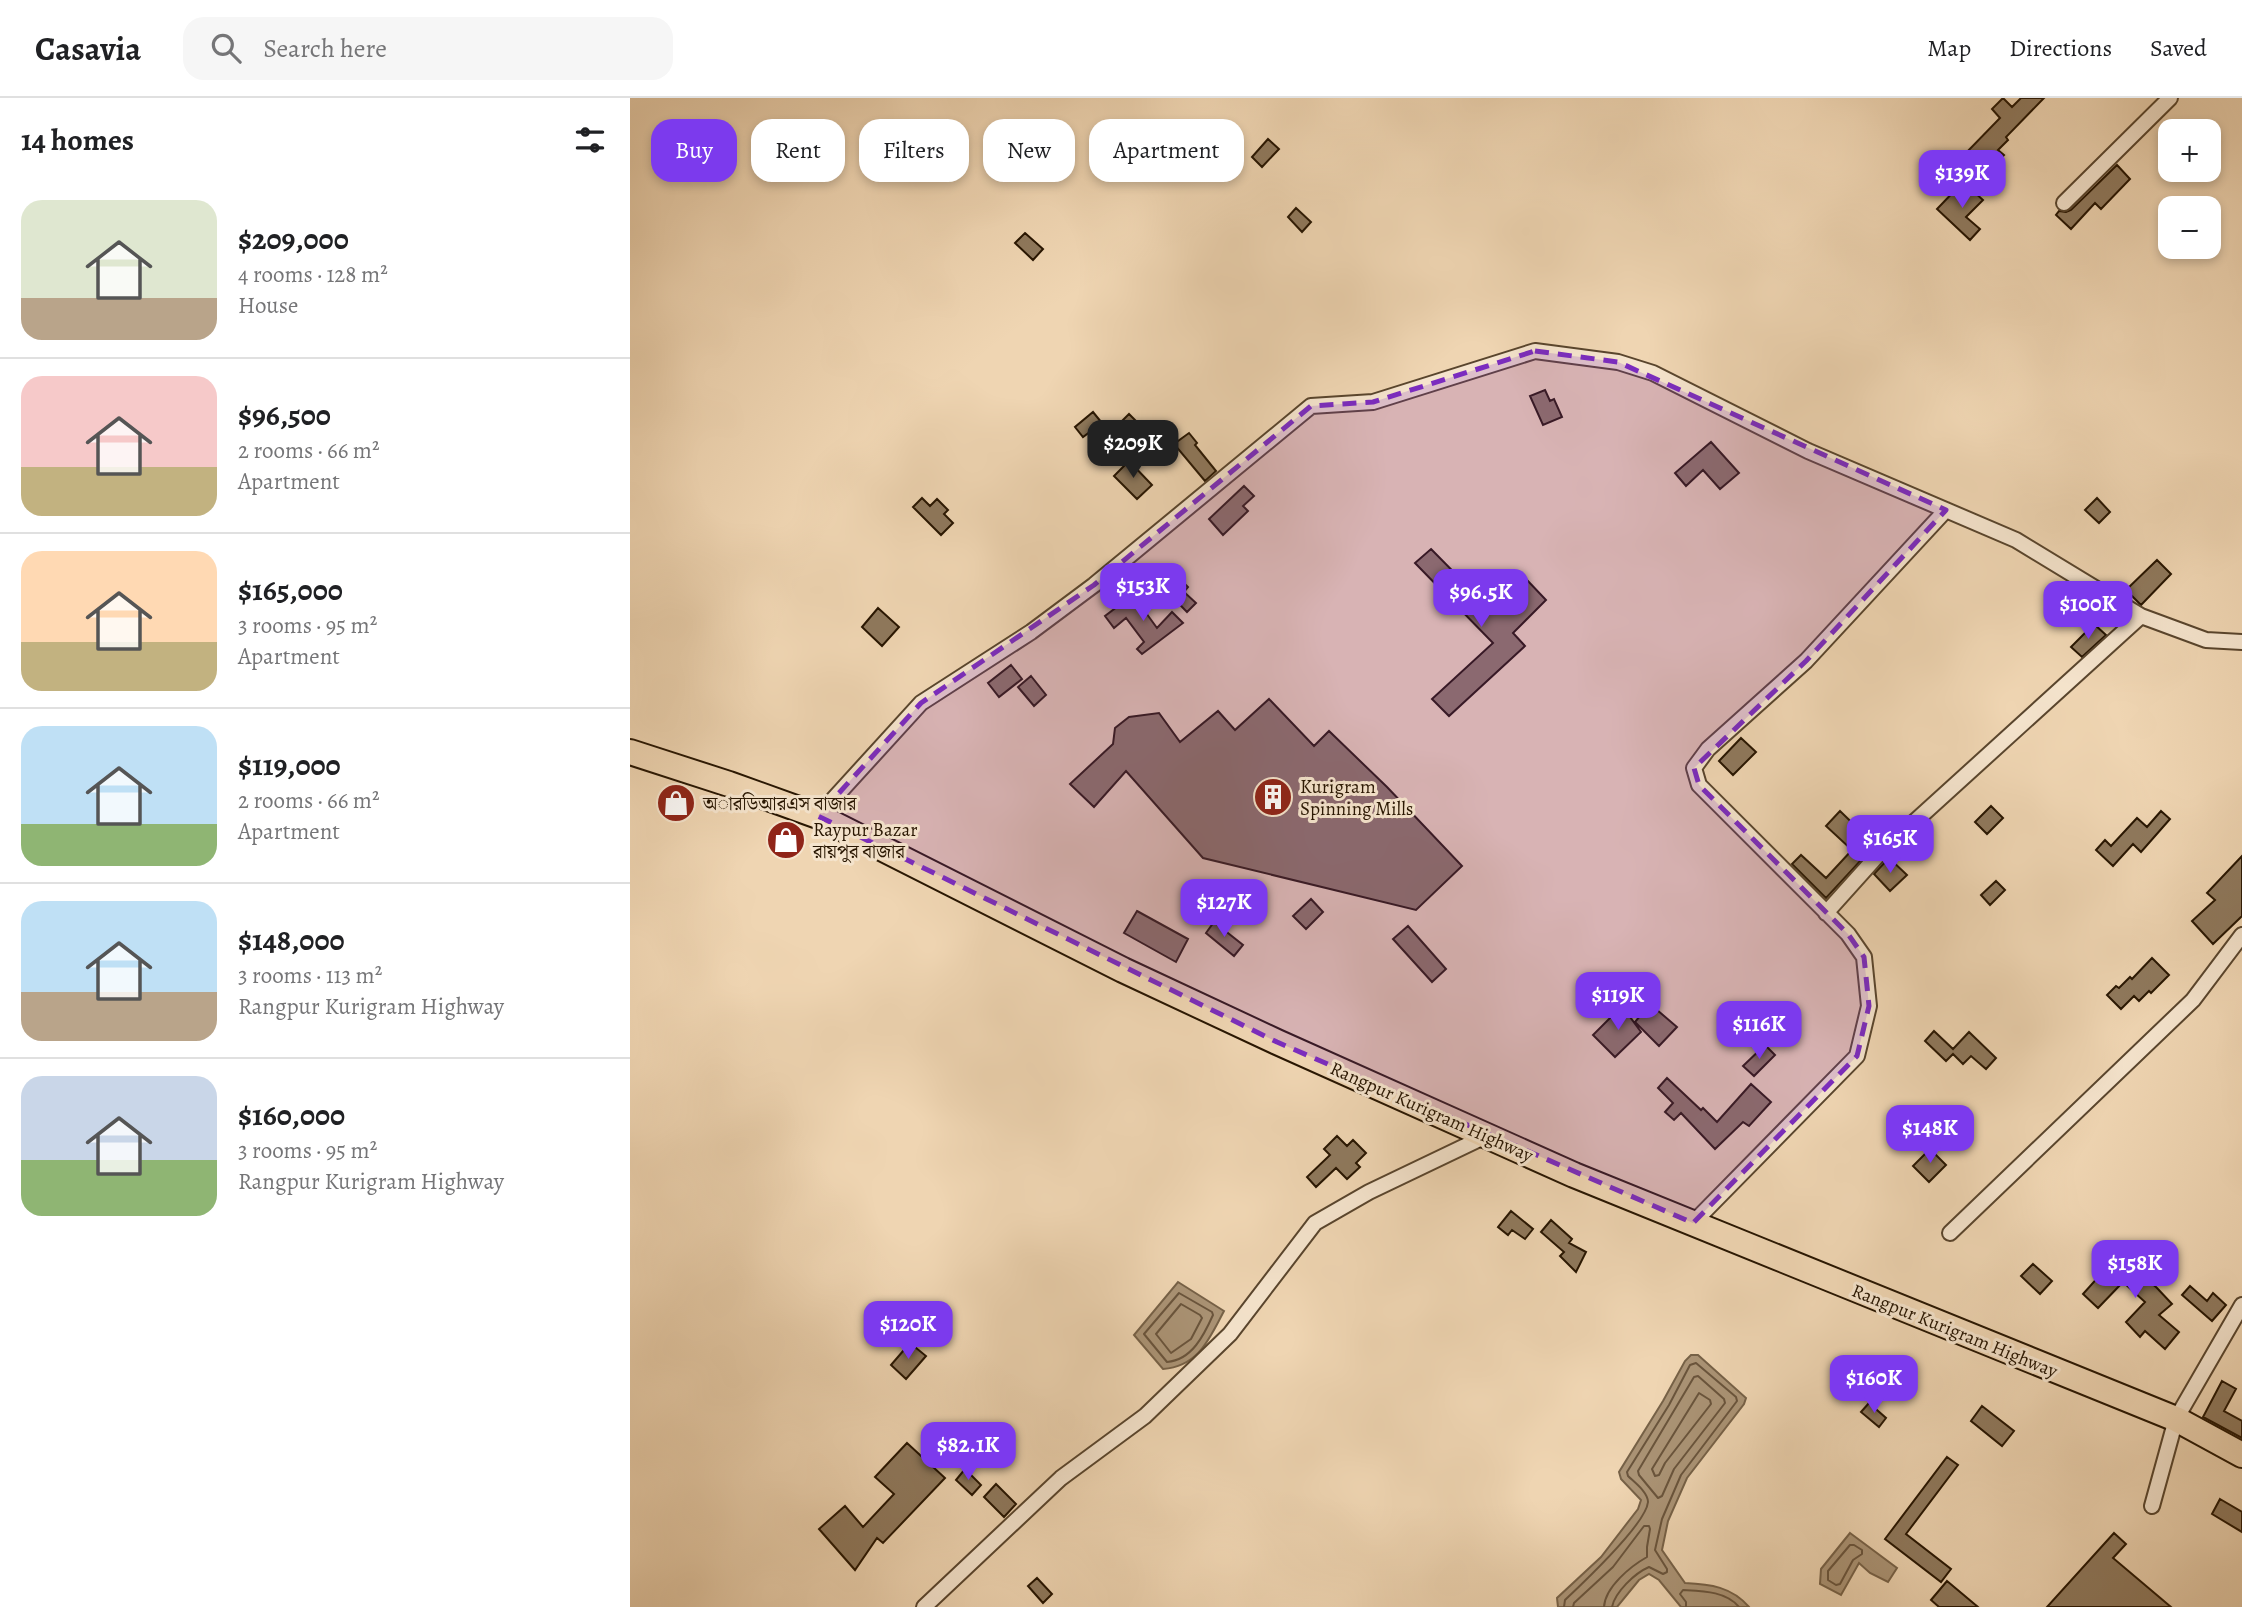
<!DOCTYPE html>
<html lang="en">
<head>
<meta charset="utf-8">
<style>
	body { margin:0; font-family:Alegreya,"Noto Serif Bengali",serif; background:#f6f6f6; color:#202124; height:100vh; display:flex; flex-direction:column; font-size:26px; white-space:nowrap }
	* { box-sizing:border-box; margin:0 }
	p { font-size:23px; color:#757577 }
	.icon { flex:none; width:38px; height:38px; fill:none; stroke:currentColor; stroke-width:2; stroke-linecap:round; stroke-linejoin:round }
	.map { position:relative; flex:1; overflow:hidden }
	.panel { display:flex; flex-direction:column; background:#fff; width:630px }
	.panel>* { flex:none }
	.top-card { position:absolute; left:21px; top:21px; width:665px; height:63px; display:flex; gap:14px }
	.buttons { position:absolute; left:1528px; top:21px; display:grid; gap:14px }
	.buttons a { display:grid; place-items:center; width:63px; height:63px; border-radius:14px; background:#fff; box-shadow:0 4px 10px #0003; font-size:35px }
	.price { position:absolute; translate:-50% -60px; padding:0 16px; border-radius:14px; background:#7c3aed; color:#fff; font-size:23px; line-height:46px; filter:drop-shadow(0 2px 4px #0008) }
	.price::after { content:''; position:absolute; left:50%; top:42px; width:21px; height:16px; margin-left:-10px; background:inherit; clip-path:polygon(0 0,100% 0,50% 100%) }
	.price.on { background:#222; color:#fff }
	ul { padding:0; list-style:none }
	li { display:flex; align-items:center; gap:21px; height:175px; padding:0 21px }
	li+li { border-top:2px solid #e0e0e0 }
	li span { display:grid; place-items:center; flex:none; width:196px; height:140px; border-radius:21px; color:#555 }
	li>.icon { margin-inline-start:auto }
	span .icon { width:84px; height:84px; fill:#fffc; stroke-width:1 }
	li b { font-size:30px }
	h2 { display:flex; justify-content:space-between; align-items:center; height:84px; padding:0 21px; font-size:30px }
	.pill { padding:0 24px; border-radius:21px; background:#fff; box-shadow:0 4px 10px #0003; font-size:24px; line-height:63px }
	.pill.on { background:#7c3aed; color:#fff }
	header { display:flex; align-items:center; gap:42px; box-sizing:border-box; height:98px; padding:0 35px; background:#fff; border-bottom:2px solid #e0e0e0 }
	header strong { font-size:33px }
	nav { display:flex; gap:38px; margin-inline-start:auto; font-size:24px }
	.search { width:490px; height:63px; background:#f6f6f6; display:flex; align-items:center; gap:18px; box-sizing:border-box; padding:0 24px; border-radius:21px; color:#757577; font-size:26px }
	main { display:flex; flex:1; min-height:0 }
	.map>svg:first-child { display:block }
	.water { fill:#ab9476; stroke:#766147; stroke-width:2 }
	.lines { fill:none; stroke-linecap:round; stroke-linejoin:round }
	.shore { stroke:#69543c; stroke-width:2 }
	.building { fill:#8f795d; stroke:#271501; stroke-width:2 }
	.minor-casing { stroke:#59452d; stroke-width:18 }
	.trunk-casing { stroke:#271501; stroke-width:28 }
	.minor { stroke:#f5e4cd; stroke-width:14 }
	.trunk { stroke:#efd5b2; stroke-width:24 }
	.marked { fill:#7b2cbf; fill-opacity:0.2; stroke:#7b2cbf; stroke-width:5; stroke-dasharray:14 9; stroke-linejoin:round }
	.labels { text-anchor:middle; stroke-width:6; stroke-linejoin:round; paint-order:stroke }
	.poi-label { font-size:19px; fill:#271501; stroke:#f5e4cd; text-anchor:start }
	.street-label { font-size:19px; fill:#271501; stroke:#f5e4cd }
</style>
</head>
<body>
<header>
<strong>Casavia</strong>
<div class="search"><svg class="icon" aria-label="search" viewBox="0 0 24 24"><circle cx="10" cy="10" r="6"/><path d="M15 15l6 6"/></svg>Search here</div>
<nav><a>Map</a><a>Directions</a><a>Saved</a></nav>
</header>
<main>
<section class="panel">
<h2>14 homes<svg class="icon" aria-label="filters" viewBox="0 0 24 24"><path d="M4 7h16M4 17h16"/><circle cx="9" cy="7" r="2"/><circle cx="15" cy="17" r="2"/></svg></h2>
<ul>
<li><span style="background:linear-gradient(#dfe7d0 70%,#b9a48a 0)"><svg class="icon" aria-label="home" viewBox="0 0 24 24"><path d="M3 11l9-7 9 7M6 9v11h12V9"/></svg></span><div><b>$209,000</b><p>4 rooms · 128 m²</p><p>House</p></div></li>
<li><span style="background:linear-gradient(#f6c9c9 65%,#c2b280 0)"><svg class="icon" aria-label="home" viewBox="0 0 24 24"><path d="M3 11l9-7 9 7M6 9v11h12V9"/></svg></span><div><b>$96,500</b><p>2 rooms · 66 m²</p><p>Apartment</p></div></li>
<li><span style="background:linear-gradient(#ffd9b3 65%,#c2b280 0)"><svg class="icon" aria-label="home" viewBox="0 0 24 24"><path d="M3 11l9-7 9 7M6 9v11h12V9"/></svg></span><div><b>$165,000</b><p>3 rooms · 95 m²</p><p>Apartment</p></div></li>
<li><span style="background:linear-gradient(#bfe0f5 70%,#8fb573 0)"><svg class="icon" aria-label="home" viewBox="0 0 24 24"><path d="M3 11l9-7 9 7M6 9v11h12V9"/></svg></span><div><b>$119,000</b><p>2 rooms · 66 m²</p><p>Apartment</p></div></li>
<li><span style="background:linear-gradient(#bfe0f5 65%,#b9a48a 0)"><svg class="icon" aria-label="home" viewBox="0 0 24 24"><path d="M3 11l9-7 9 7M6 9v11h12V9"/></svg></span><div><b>$148,000</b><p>3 rooms · 113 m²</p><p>Rangpur Kurigram Highway</p></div></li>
<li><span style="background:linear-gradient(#c9d6e8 60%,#8fb573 0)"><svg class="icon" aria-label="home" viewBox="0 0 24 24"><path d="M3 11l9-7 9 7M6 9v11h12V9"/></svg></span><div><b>$160,000</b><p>3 rooms · 95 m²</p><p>Rangpur Kurigram Highway</p></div></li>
</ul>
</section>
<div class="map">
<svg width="1612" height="1509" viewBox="0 0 1612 1509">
	<rect width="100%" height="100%" fill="#efd5b2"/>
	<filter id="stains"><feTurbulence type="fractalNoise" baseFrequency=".00286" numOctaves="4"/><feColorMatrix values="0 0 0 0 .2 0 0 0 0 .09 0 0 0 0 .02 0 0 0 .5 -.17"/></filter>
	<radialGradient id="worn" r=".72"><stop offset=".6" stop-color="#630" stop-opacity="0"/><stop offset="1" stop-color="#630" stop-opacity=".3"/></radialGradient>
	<!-- water -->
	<path class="water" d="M548 1184 594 1213C579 1241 569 1268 533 1271L504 1237Z
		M1061 1257H1068L1116 1300 1114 1306 1057 1380 1038 1423 1032 1452 1055 1485C1080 1486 1102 1489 1119 1509H1051L1029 1482 1019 1476 1009 1482 987 1509H928L927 1500 971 1459 1008 1411 1011 1402 991 1381 989 1374 1033 1303 1055 1263Z
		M1220 1435 1267 1470 1258 1484 1240 1475 1229 1465 1211 1497 1190 1486 1191 1471Z"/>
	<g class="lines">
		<!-- shore -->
		<path class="shore" d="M549 1195 582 1214 583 1217C574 1237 562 1262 537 1264L514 1236Z
			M551 1206 570 1217 572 1220 561 1241 541 1255 526 1236Z
			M1068 1278 1094 1301 1095 1305 1044 1371 1032 1398 1028 1400 1009 1377 1008 1373 1064 1279Z
			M1069 1295 1080 1302 1081 1306 1035 1365 1029 1377 1025 1378 1022 1371Z
			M1220 1447H1224L1232 1452V1456L1223 1462 1210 1486 1206 1487 1198 1482V1473Z
			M934 1509 935 1502C953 1485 1016 1426 1018 1404 1018 1394 1004 1384 998 1378L997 1374 1039 1307 1060 1267 1066 1265 1106 1299 1107 1303 1051 1377 1032 1421 1025 1452 1037 1471V1474L1033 1476 1019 1469C1005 1475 985 1494 982 1509
			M943 1509 944 1505 983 1469 1014 1428H1019L1020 1431 1017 1449V1459C1001 1468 975 1489 974 1509
			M1056 1509V1504L1050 1496 1053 1492C1072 1493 1096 1493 1109 1509"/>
	</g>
	<!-- building -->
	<path class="building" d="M1373 0 1382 9 1391 0H1414L1376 39 1378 42 1368 52 1374 57 1353 78 1333 58 1370 20 1362 11Z
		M638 41 649 51 632 69 622 59Z
		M1487 67 1500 81 1471 111 1465 105 1441 131 1426 117 1429 113 1436 114 1441 112Z
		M1333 84 1353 102 1336 119 1350 131 1340 142 1307 111Z
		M666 110 681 124 672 134 658 119Z
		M395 135 413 151 403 162 385 145Z
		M915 292 920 303 924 301 932 319 913 327 900 298Z
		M463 314 480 335 499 316 509 326 490 347 480 355 461 333 453 339 445 329Z
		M559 335 567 345 565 347 586 373 575 383 544 346Z
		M1081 344 1109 375 1090 391 1073 372 1056 388 1045 375Z
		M499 363 522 387 507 401 484 378Z
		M614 388 624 398 613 408 618 413 593 437 579 421Z
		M292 400 300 408 307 401 318 412 314 416 323 425 311 437 283 409Z
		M1467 400 1480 414 1469 425 1455 412Z
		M801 451 863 514 896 481 916 502 883 535 895 548 819 618 802 601 863 545 785 465Z
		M1527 462 1541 476 1511 507 1496 492Z
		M530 471 535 476 537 473 546 482 549 480 558 489 554 494 566 505 557 514 523 479Z
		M503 497 527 530 542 514 553 525 512 556 507 551 514 544 496 520 484 530 475 518Z
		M248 510 269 529 252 548 232 529Z
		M1464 526 1476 537 1452 559 1441 549Z
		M381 567 392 581 369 599 358 585Z
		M401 578 416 597 404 608 388 589Z
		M639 601 684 648 699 633 757 689 832 768 786 812 573 760 496 673 464 709 440 686 483 646 485 630 499 619 529 615 550 644 588 613 605 632Z
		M1111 640 1126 654 1103 677 1089 663Z
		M1361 708 1373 720 1357 736 1345 724Z
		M1210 713 1245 747 1196 800 1162 766 1171 757 1196 780 1222 752 1196 728Z
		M1531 713 1540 721 1511 754 1503 746 1483 768 1466 752 1475 742 1481 748 1507 720 1517 729Z
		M1612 758V818L1583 846 1562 823 1585 802 1577 795Z
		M1259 760 1277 777 1260 793 1244 776Z
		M1366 783 1375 792 1360 807 1351 797Z
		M681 801 693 814 676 831 663 818Z
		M507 813 558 841 546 864 494 835Z
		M584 824 613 847 604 858 576 835Z
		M778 828 816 871 802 884 763 841Z
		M1522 860 1539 877 1521 895 1519 893 1509 903 1504 898 1491 911 1477 897 1486 888 1489 890 1500 879 1502 881Z
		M1020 906 1047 929 1029 948 1005 924Z
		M992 908 1011 934 985 959 963 937Z
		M1304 933 1323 951 1339 934 1366 960 1356 971 1341 958 1333 966 1323 956 1316 963 1295 943Z
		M1135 947 1145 957 1124 978 1113 968Z
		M1037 980 1071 1012 1073 1010 1087 1024 1121 986 1141 1004 1119 1028 1113 1024 1085 1051 1051 1015 1044 1022 1035 1014 1043 1005 1028 990Z
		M707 1038 717 1048 723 1042 736 1055 726 1065 730 1069 717 1081 706 1070 686 1089 677 1079 700 1057 694 1051Z
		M1300 1051 1316 1067 1299 1084 1283 1068Z
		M881 1113 903 1131 895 1141 882 1132 878 1137 868 1129Z
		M921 1122 942 1141 939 1145 956 1154 946 1174 930 1158 934 1154 911 1134Z
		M1489 1156 1527 1190 1542 1206 1529 1217 1549 1234 1535 1251 1515 1233 1510 1239 1496 1224 1515 1204 1493 1184 1468 1210 1453 1196Z
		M1403 1166 1422 1183 1410 1196 1391 1178Z
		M1560 1188 1577 1203 1583 1195 1596 1207 1582 1223 1552 1197Z
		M280 1245 296 1258 276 1281 261 1267Z
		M1592 1283 1606 1291 1594 1313 1612 1323V1340L1573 1319Z
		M1239 1305 1256 1320 1249 1329 1231 1314Z
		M1352 1308 1384 1333 1372 1348 1341 1323Z
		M277 1345 315 1380 253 1445 247 1440 225 1472 189 1431 215 1408 233 1429 264 1396 245 1379Z
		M1317 1359 1328 1367 1276 1436 1321 1471 1311 1484 1255 1441Z
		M335 1371 351 1387 342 1397 326 1382Z
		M366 1386 386 1406 374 1419 354 1399Z
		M1590 1401 1612 1414V1434L1582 1416Z
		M1484 1435 1496 1446 1483 1460 1541 1509H1417Z
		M407 1480 422 1496 413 1505 398 1488Z
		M1317 1483 1348 1509H1309L1301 1502Z"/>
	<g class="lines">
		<defs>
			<path id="minor" d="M1434 105 1540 0
				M188 718 291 605 401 534 464 487 681 308 743 304 905 253 988 264 1023 275 1178 353 1386 442 1511 518 1576 542 1612 544
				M1196 815 1249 756 1511 518
				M1063 1125 1227 958 1239 908 1234 859 1218 836 1069 687 1064 670 1078 651 1176 563 1316 412
				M1320 1135 1563 902 1612 837
				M1522 1408 1546 1321 1612 1207
				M294 1509 431 1380 515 1318 600 1236 685 1125 739 1094 856 1038"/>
			<path id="trunk" d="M0 654 99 686 188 718 493 872 647 944 944 1077 1546 1321 1612 1357"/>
		</defs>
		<!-- minor casing -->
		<use href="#minor" class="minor-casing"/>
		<!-- trunk casing -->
		<use href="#trunk" class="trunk-casing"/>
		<!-- minor -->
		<use href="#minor" class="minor"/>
		<!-- trunk -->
		<use href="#trunk" class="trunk"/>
	</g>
	<!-- marked area -->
	<path class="marked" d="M905 253 988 264 1316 412 1176 563 1064 670 1069 687 1218 836 1234 859 1239 908 1227 958 1063 1125 647 944 188 718 291 605 464 487 681 308 743 304Z"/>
	<!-- icons -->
	<defs>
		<symbol id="building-disc" viewBox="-11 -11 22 22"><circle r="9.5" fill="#8f2418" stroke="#f5e4cd"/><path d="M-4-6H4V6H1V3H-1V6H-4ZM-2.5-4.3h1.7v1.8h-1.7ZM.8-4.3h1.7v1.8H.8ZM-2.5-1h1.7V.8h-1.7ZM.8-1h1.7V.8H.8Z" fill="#fff"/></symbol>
		<symbol id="shop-disc" viewBox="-11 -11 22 22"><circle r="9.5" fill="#8f2418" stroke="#f5e4cd"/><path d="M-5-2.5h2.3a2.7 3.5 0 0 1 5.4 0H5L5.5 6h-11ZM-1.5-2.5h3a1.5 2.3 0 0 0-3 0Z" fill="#fff"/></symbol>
	</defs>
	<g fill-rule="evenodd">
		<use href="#building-disc" x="621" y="677" width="44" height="44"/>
		<use href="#shop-disc" x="24" y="683" width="44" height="44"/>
		<use href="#shop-disc" x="134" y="720" width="44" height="44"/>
	</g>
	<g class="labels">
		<!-- poi labels -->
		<g class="poi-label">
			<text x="670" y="695">Kurigram<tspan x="670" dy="22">Spinning Mills</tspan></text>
			<text x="73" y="712">অারডিআরএস বাজার</text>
			<text x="183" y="738">Raypur Bazar<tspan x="183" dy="22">রায়পুর বাজার</tspan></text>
		</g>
		<!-- street labels -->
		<g class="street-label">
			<text transform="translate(802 1013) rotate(24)" y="7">Rangpur Kurigram Highway</text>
			<text transform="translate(1325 1232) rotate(22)" y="7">Rangpur Kurigram Highway</text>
		</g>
	</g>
	<rect width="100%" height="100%" filter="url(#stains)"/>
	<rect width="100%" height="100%" fill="url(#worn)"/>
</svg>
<div class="buttons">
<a>+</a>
<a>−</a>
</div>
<b class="price" style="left:1332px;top:112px">$139K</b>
<b class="price on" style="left:503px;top:382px">$209K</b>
<b class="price" style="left:513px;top:525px">$153K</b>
<b class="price" style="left:851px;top:531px">$96.5K</b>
<b class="price" style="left:1458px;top:543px">$100K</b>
<b class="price" style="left:1260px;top:777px">$165K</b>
<b class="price" style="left:594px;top:841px">$127K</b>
<b class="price" style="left:988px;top:934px">$119K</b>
<b class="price" style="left:1129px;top:963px">$116K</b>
<b class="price" style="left:1300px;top:1067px">$148K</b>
<b class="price" style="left:1505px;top:1202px">$158K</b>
<b class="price" style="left:278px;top:1263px">$120K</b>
<b class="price" style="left:1244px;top:1317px">$160K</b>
<b class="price" style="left:338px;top:1384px">$82.1K</b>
<div class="top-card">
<a class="pill on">Buy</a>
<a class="pill">Rent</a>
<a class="pill">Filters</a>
<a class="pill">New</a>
<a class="pill">Apartment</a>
</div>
</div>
</main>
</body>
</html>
